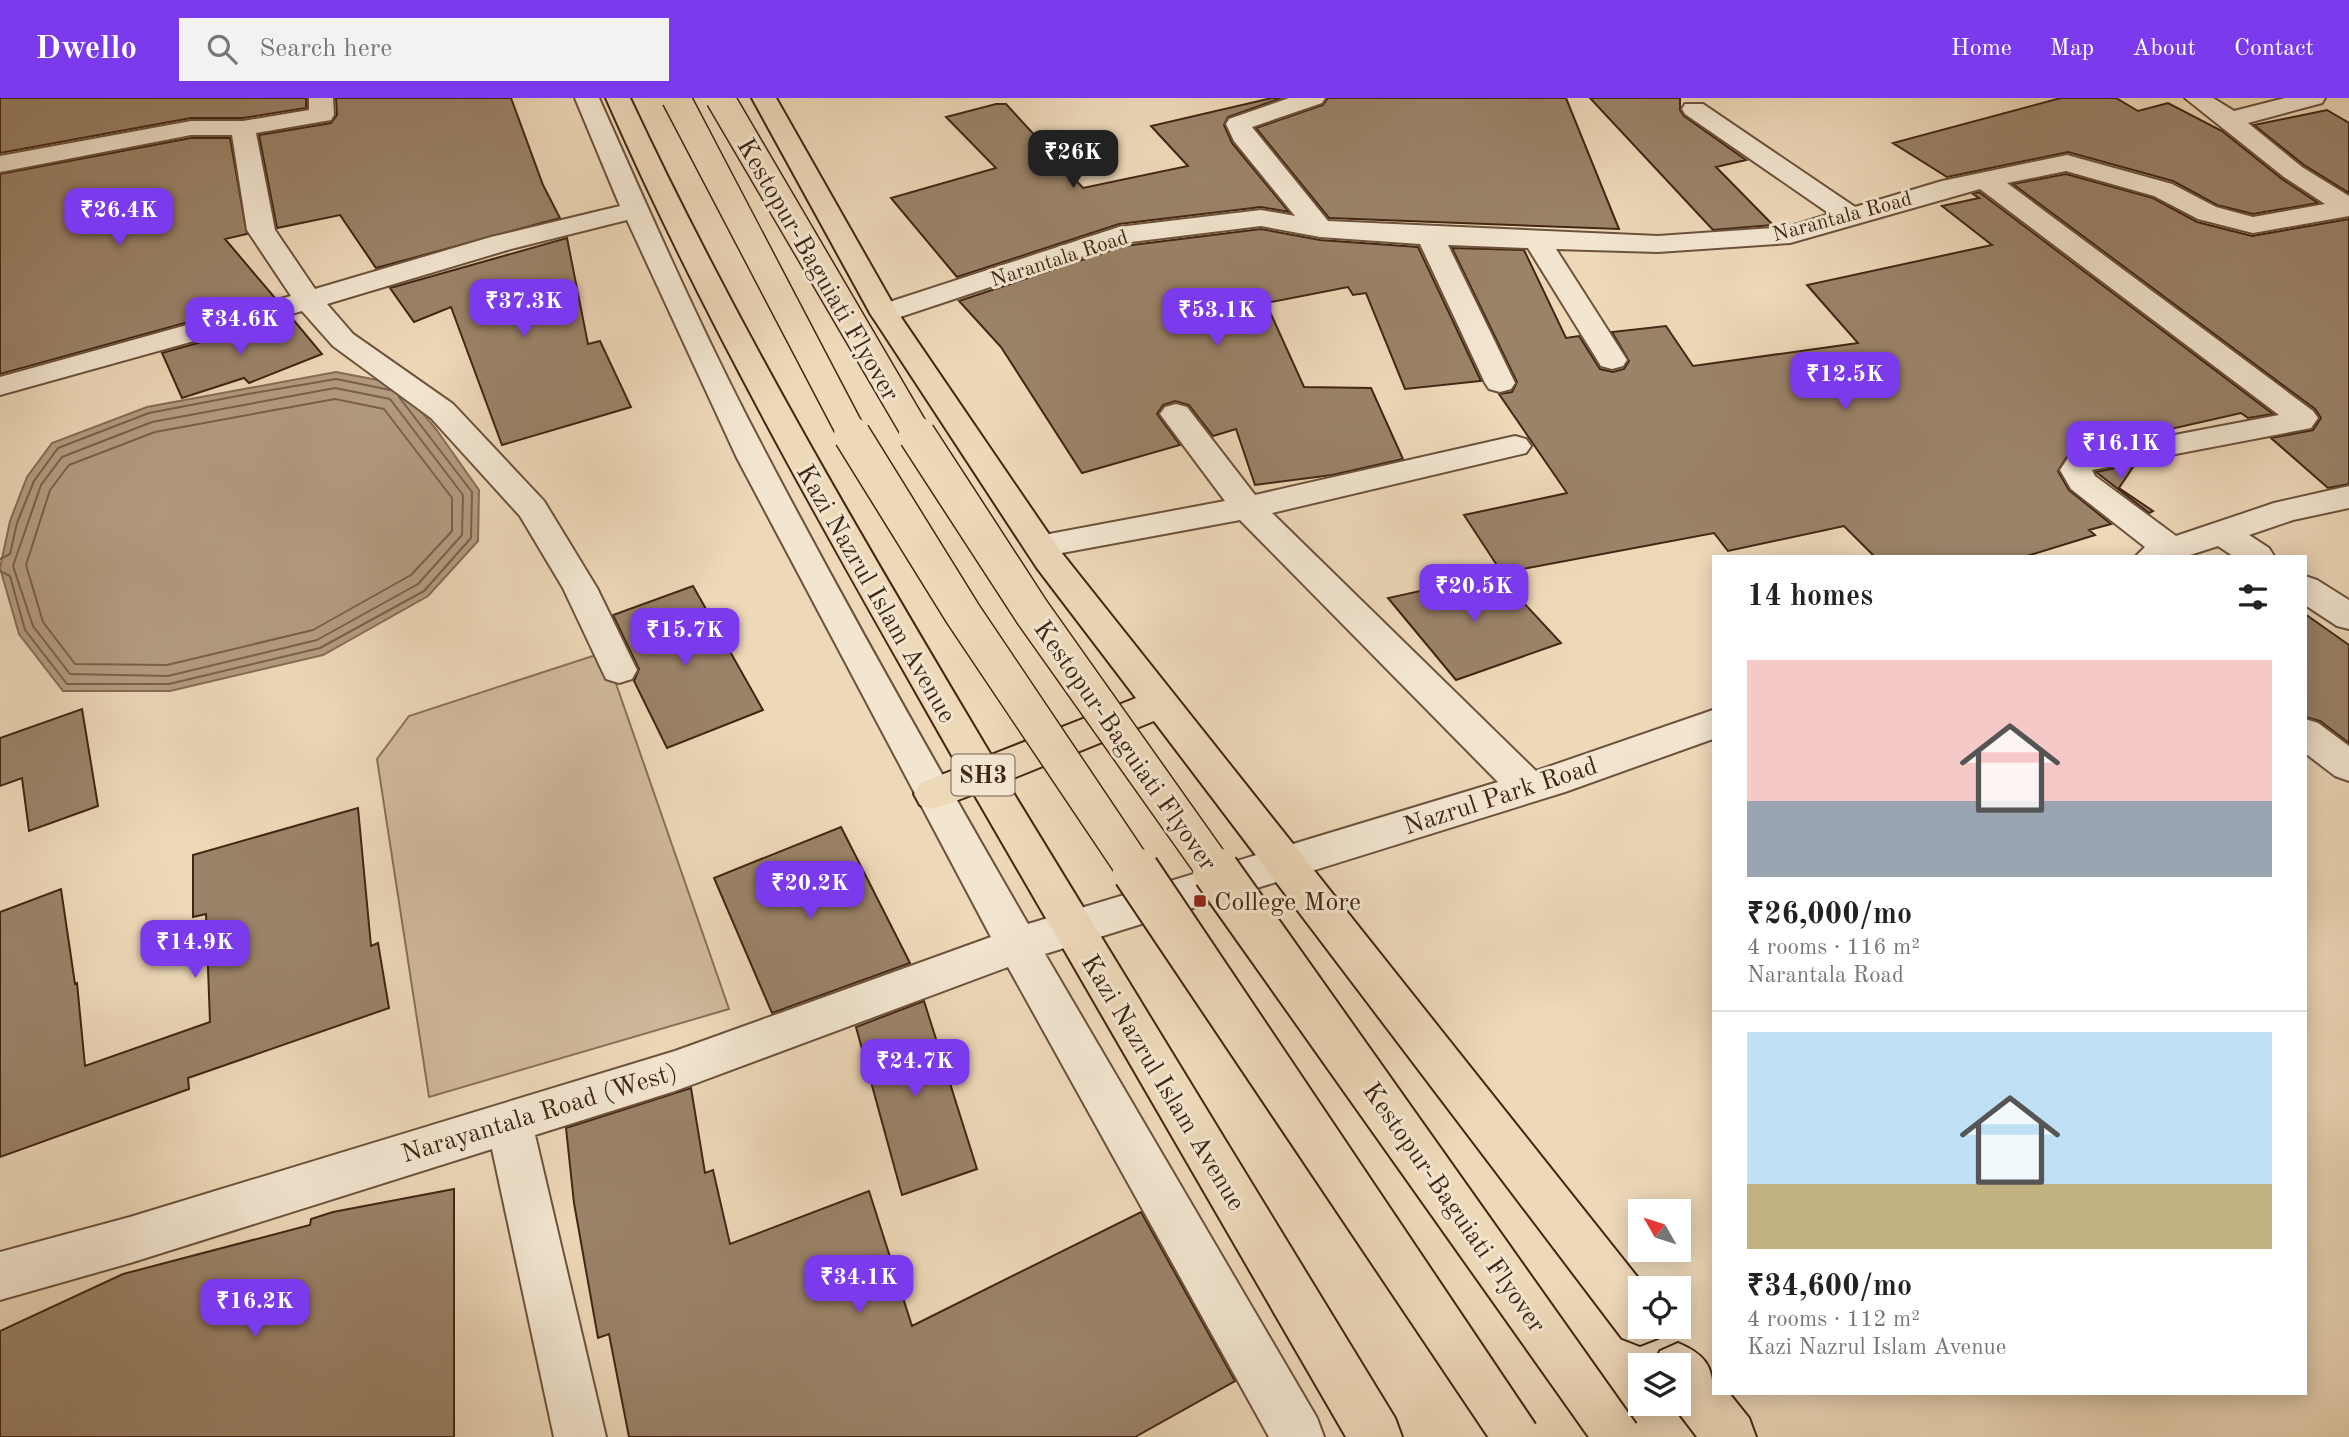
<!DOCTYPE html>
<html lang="en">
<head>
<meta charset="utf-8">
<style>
	body { margin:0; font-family:"Old Standard TT",serif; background:#f2f2f2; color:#222; height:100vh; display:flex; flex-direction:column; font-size:26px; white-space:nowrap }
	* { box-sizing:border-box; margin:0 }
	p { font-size:23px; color:#767676 }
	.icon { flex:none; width:38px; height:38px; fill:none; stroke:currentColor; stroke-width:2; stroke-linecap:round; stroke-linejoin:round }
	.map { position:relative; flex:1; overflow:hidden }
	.details { position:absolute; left:1712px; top:457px; width:595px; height:840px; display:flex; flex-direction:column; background:#fff; border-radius:0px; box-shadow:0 4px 18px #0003 }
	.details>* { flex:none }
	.needle { width:46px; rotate:309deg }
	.buttons { position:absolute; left:1628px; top:1101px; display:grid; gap:14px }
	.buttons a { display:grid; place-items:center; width:63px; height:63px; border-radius:0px; background:#fff; box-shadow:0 4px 18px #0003; font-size:35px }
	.price { position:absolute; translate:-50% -60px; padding:0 16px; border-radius:14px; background:#7c3aed; color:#fff; font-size:23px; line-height:46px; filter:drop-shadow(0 2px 4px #0008) }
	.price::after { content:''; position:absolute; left:50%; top:42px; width:21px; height:16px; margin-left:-10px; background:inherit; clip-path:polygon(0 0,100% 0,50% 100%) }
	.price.current { background:#222; color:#fff }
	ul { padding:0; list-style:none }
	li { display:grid; align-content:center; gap:14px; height:371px; padding:0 35px }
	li+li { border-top:2px solid #e0e0e0 }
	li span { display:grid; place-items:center; height:217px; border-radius:0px; color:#555 }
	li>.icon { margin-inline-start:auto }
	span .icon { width:126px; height:126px; fill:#fffc; stroke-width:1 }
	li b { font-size:30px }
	h2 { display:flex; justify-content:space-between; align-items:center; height:84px; padding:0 35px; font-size:30px }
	header { display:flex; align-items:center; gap:42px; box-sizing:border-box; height:98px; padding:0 35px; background:#7c3aed; color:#fff }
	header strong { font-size:33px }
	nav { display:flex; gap:38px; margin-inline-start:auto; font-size:24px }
	.search { width:490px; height:63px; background:#f2f2f2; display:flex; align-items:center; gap:18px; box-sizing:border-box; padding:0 24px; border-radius:0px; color:#767676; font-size:26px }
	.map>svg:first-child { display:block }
	.green { fill:#d0ba9c; stroke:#897058; stroke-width:2 }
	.water { fill:#b39b80; stroke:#866c54; stroke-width:2 }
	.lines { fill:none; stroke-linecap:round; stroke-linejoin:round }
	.shore { stroke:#7a604a; stroke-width:2 }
	.building { fill:#9b8369; stroke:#422613; stroke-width:2 }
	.minor-casing { stroke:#6d523c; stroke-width:4 }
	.major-casing { stroke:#422613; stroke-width:4 }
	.minor { fill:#f3e6d1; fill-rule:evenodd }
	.major { fill:#edd8b8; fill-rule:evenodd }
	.major-bridge-far2-casing { stroke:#422613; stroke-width:31; stroke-linecap:butt }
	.major-bridge-far1-casing { stroke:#422613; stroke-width:39; stroke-linecap:butt }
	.major-bridge-casing { stroke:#422613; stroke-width:50; stroke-linecap:butt }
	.major-bridge-far2 { stroke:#edd8b8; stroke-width:28 }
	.major-bridge-far1 { stroke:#edd8b8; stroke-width:36 }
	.major-bridge { stroke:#edd8b8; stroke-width:46 }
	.poi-dot { fill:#8f2418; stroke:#f3e6d1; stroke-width:2.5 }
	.labels { text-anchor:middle; stroke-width:6; stroke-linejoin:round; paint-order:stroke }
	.far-street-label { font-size:21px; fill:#422613; stroke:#f3e6d1 }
	.shield { fill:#f3e6d1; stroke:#77604c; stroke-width:2 }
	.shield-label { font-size:24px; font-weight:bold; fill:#422613 }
	.street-label { font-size:26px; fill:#422613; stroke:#f3e6d1 }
	.poi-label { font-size:26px; fill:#422613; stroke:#f3e6d1; text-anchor:start }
</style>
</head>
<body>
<header>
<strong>Dwello</strong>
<div class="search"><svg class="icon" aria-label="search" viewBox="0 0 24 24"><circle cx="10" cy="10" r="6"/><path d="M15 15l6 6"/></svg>Search here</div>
<nav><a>Home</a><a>Map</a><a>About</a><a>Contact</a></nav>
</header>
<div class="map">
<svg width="2349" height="1339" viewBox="0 0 2349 1339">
	<rect width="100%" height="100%" fill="#edd8b8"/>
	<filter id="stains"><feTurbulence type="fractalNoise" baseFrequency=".00286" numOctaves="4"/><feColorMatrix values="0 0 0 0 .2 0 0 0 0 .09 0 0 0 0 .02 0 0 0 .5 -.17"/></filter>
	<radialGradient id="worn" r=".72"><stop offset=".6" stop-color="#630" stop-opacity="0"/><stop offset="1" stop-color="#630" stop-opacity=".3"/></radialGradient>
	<!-- green -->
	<path class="green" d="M605 554 729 911 429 999 377 661 409 618Z"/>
	<!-- water -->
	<path class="water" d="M336 274 398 286 436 331 479 392 478 443 428 498 323 557 170 593H63L19 536 0 470 10 423 27 379 52 345 147 309Z"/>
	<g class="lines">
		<!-- shore -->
		<path class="shore" d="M335 290 390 301 463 397 462 437 418 486 317 542 168 578 70 576 33 528 13 468 41 387 62 359 152 324Z
			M335 301 384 311 452 400V433L411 477 313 532 167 567 75 566 43 524 26 467 50 392 69 367 155 334Z
			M0 461 10 456 17 425 34 383 58 350 149 315 248 296 336 281 390 292
			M0 473 10 478 25 532 67 586H169L320 550 424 493 471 440 472 394 399 299"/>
	</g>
	<!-- building -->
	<path class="building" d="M0 0H306V10L243 20H191L0 55Z
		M336 0H511L543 87 560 120 376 170 340 117 277 130 259 37 331 25 337 17Z
		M1272 0H1281L1228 19 1224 27 1232 45 1289 114 1261 109 1119 126 957 179 891 100 996 70 946 19 996 6H1006L1083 90 1188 68 1151 28Z
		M1328 0H1566L1619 131 1329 120 1256 30 1323 7Z
		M1590 0H1680V12L1684 18 1746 62 1716 69 1773 127 1713 132Z
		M2061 0H2116L2138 13 2168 5 2222 33 2282 81 2318 105 2253 116 2217 107 2173 83 2068 54 1947 79 1893 45Z
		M2327 12 2349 25V95L2304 67 2254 27Z
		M191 40H230L247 136 225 141 275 200 0 276V76Z
		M2066 76 2153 100 2197 124 2252 138 2349 121V386L2328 390 2271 340 2313 332 2321 320 2315 311 2013 86Z
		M1979 94 2273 316 2248 320 2241 315 2171 331 2162 325 2156 334 2070 354 2058 373 2069 392 2111 426 2089 432 2095 437 2027 458H1874L1844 428 1728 453 1714 435 1502 475 1464 417 1567 395 1499 296 1512 294 1517 284 1452 150 1524 152 1566 240 1579 238 1600 271 1613 274 1624 271 1629 263 1612 234 1666 228 1693 268 1858 245 1807 187 1992 147 1942 108 1979 100 1973 96Z
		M1261 131 1320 142 1418 149 1481 283 1405 291 1366 195 1353 197 1348 189 1266 205 1304 289 1371 290 1403 361 1332 377 1255 387 1236 331 1213 338 1189 307 1175 303 1163 307 1157 316 1180 347 1082 375 1001 249 959 203 1124 148Z
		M567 140 588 246 600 243 631 309 502 347 451 209 414 224 390 190Z
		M291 219 322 256 249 285 244 280 182 300 162 255Z
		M2135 366 2119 390 2153 413 2149 415 2096 374Z
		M1497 476 1561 545 1456 582 1388 500Z
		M693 488 763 612 667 650 634 583 639 571 613 517Z
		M2305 516 2349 547V645L2320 623 2305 619Z
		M82 611 98 708 29 733 22 680 0 688V640Z
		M358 710 371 848 378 845 389 910 188 980 189 991 0 1059V814L61 791 75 886 77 885 85 968 210 924 206 816 193 819V757Z
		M841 729 910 865 772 915 714 780Z
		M924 903 977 1071 902 1097 856 929Z
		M691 990 705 1075 713 1072 730 1146 869 1093 912 1228 1141 1114 1235 1283 1135 1339H629L609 1236 598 1240 574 1105 566 1030Z
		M454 1091V1339H0V1233L123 1176 310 1127 311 1121 333 1114Z"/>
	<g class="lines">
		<defs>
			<path id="minor" d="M309 0H333L334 17 331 22 256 35 275 132 315 191 491 139 620 108 575 0H599C646 106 693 213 746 317 835 489 931 658 1028 826L1498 684 1240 422 1040 459 1028 456 1023 448 1028 440 1225 403 1160 316 1165 309 1176 306 1187 309 1255 397 1515 338 1526 341 1531 348 1526 355 1272 415 1536 673 1713 612V641L1565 694 1045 856 1317 1320 1324 1339H1269L1008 869 675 993 535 1037 606 1339H554L492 1051 130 1165 0 1202V1154L130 1119 675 953 991 839 737 360 627 122 511 151 327 206 353 236 453 306 544 403 597 490 637 572 632 581 619 585 606 581 563 490 520 418 431 320 333 248 302 213 0 297V279L291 198 247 132 232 37H191L0 74V58L191 23H243L309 12Z
				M1289 0H1325L1322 5 1252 29 1328 123 1658 138 1788 129 1830 116 1685 16 1682 11 1685 6H1703L1855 109 1942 83 2067 57 2172 86 2216 109 2253 119 2325 106 2284 79 2185 0H2213L2234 13 2285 0H2325L2322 5 2248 25 2302 69 2349 98V118L2253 135 2198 121 2154 98 2066 73 2007 85 2313 313 2318 320 2311 330 2092 372 2095 378 2176 438 2274 405 2349 388V410L2293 422 2249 437 2269 450 2274 458H2233L2218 448 2187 458H2136L2145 449 2071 391 2060 372 2070 357 2279 317 1980 91 1790 145 1658 154 1556 151 1627 262 1623 268 1612 271 1601 268 1528 150 1448 147 1515 285 1511 291 1500 294 1489 291 1485 285 1420 146 1320 139 1261 128 1123 145 894 221 884 224 874 221 870 215 874 209 1119 129 1261 112 1295 118 1234 43 1226 26 1229 21Z
				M2305 478 2317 482 2349 502V531L2337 528 2305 507Z
				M2305 621 2318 625 2349 648V683L2335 678 2305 655Z"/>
			<path id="major" d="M606 0H630C736 227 863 442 991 657L1136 600 1037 470 870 215 752 0H776L898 215 1061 454 1646 1190H1640V1228H1662L1658 1240 1640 1247 1622 1240 1154 623 1006 683 1395 1320 1402 1339H1346L974 696 934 711 920 707 914 696 920 685 959 670C834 450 708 232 606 0Z
				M1678 1245C1704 1256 1713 1267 1713 1295H1729L1749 1320 1756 1339H1697L1672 1306H1678V1267H1654L1660 1253Z"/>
		</defs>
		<!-- minor casing -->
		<use href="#minor" class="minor-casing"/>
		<!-- major casing -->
		<use href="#major" class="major-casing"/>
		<!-- minor -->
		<use href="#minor" class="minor"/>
		<!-- major -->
		<use href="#major" class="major"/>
		<defs>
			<path id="major-bridge-far2" d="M676 0 853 338
				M720 0 918 338"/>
			<path id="major-bridge-far1" d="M852 337 963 516 1137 775
				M917 337 1032 514 1217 775"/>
			<path id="major-bridge" d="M1136 773 1516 1339
				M1216 773 1617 1339"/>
		</defs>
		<!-- major-bridge-far2 casing -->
		<use href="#major-bridge-far2" class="major-bridge-far2-casing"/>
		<!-- major-bridge-far1 casing -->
		<use href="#major-bridge-far1" class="major-bridge-far1-casing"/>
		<!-- major-bridge casing -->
		<use href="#major-bridge" class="major-bridge-casing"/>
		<!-- major-bridge-far2 -->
		<use href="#major-bridge-far2" class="major-bridge-far2"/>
		<!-- major-bridge-far1 -->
		<use href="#major-bridge-far1" class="major-bridge-far1"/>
		<!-- major-bridge -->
		<use href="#major-bridge" class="major-bridge"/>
	</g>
	<!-- markers -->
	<rect class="poi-dot" x="1193" y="796" width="14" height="14" rx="3.5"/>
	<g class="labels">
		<!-- far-street labels -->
		<g class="far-street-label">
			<text transform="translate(1842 118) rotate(-15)" y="7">Narantala Road</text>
			<text transform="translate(1059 160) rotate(-18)" y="7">Narantala Road</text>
		</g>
		<!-- shield labels -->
		<rect class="shield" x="951.5" y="656.5" width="63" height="41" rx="5"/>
		<g class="shield-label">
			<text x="983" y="685">SH3</text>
		</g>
		<!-- street labels -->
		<g class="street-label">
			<text transform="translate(819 171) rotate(60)" y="9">Kestopur-Baguiati Flyover</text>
			<text transform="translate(877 495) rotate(60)" y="9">Kazi Nazrul Islam Avenue</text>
			<text transform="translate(1126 647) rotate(55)" y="9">Kestopur-Baguiati Flyover</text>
			<text transform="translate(1500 697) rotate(-18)" y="9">Nazrul Park Road</text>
			<text transform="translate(1164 984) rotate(59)" y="9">Kazi Nazrul Islam Avenue</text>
			<text transform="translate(539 1014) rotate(-17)" y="9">Narayantala Road (West)</text>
			<text transform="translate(1455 1109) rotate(55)" y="9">Kestopur-Baguiati Flyover</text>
		</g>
		<!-- poi labels -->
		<g class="poi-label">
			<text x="1214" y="812">College More</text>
		</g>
	</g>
	<rect width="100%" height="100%" filter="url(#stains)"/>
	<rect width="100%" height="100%" fill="url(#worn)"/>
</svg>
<div class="buttons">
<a><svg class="needle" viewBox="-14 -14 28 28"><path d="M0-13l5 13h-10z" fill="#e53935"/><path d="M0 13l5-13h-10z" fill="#767676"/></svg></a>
<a><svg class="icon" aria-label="locate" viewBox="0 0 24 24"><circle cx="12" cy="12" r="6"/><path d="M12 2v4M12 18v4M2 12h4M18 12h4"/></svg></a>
<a><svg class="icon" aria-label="layers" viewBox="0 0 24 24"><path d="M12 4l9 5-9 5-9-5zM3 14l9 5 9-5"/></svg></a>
</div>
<b class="price current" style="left:1073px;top:92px">₹26K</b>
<b class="price" style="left:119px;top:150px">₹26.4K</b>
<b class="price" style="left:524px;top:241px">₹37.3K</b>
<b class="price" style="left:1217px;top:250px">₹53.1K</b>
<b class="price" style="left:240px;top:259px">₹34.6K</b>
<b class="price" style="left:1845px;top:314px">₹12.5K</b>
<b class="price" style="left:2121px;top:383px">₹16.1K</b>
<b class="price" style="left:1474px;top:526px">₹20.5K</b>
<b class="price" style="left:685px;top:570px">₹15.7K</b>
<b class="price" style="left:810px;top:823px">₹20.2K</b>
<b class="price" style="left:195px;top:882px">₹14.9K</b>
<b class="price" style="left:915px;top:1001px">₹24.7K</b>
<b class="price" style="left:859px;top:1217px">₹34.1K</b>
<b class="price" style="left:255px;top:1241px">₹16.2K</b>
<section class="details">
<h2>14 homes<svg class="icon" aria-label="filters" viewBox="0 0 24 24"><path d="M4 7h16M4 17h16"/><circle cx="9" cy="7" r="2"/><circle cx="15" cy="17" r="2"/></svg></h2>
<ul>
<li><span style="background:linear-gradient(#f6c9c9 65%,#9aa5b1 0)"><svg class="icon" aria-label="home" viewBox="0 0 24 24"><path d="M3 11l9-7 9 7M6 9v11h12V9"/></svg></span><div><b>₹26,000/mo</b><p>4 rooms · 116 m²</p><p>Narantala Road</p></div></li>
<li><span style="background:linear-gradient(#bfe0f5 70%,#c2b280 0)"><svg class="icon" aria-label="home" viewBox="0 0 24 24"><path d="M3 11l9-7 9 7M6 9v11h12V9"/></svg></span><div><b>₹34,600/mo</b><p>4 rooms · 112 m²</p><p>Kazi Nazrul Islam Avenue</p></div></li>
</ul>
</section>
</div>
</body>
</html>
